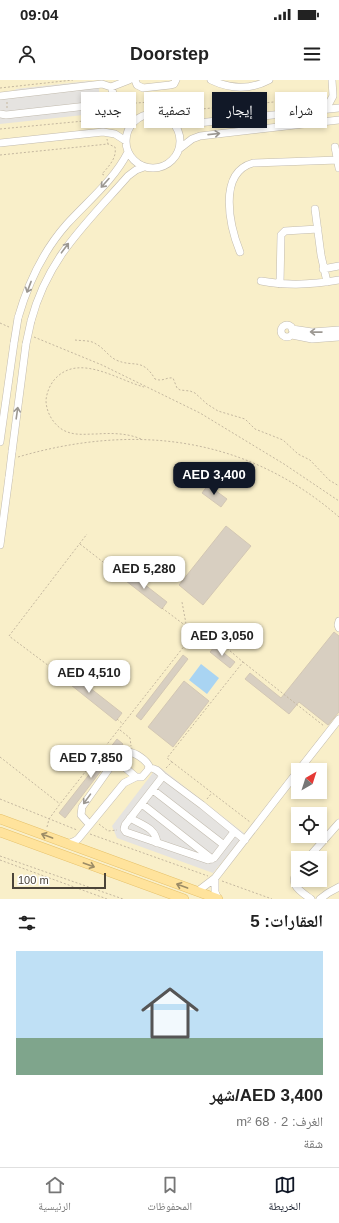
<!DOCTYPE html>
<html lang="ar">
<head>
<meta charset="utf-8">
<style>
	body { margin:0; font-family:Arial,"Noto Naskh Arabic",sans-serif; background:#f2f2f2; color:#222; direction:rtl; height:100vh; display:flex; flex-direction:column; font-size:15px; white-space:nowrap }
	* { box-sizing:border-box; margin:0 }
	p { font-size:13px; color:#767676 }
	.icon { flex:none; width:22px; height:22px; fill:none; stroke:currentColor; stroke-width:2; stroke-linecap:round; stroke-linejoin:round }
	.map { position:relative; height:819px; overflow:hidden; direction:ltr }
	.panel { display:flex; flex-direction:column; background:#fff; flex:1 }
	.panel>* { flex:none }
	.banner { position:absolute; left:12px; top:12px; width:315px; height:36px; direction:rtl; display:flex; gap:8px }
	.needle { width:26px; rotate:39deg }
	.controls { position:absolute; left:291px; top:683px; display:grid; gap:8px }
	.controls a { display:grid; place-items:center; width:36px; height:36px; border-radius:0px; background:#fff; box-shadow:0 2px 6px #0003; font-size:20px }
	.scale { position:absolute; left:12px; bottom:10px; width:94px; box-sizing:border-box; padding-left:4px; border:2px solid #4b4439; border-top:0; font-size:11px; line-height:14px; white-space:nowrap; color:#4b4439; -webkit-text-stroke:3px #fff; paint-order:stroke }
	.price { position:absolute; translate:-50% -34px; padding:0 9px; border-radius:8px; background:#fff; color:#222; font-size:13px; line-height:26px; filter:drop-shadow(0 1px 2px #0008) }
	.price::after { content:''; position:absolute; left:50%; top:24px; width:12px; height:9px; margin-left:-6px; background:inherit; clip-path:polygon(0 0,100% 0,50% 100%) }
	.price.current { background:#111827; color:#fff }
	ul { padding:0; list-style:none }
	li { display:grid; align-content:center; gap:8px; height:212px; padding:0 16px }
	li span { display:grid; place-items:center; height:124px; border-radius:0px; color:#555 }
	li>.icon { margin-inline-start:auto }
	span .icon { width:72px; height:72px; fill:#fffc; stroke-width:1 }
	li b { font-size:17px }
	h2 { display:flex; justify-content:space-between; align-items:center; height:48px; padding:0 16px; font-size:17px }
	.chip { padding:0 14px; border-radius:0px; background:#fff; box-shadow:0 2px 6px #0003; font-size:14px; line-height:36px }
	.chip.current { background:#111827; color:#fff }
	.status { display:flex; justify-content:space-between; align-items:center; height:28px; padding:0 20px; background:#fff; direction:ltr }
	.status svg { height:11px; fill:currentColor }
	header { display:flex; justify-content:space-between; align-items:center; height:52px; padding:0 16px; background:#fff; font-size:18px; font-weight:600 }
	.dock { display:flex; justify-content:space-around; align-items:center; height:56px; border-top:1px solid #e0e0e0; background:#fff; font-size:11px; color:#767676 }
	.dock a { display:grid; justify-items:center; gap:2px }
	.dock .current { color:#111827 }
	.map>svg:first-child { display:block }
	.sand { fill:#f9efc9; fill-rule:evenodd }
	.parking { fill:#e5e3e0 }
	.water { fill:#a9d4f2 }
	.building { fill:#d8cfc1; stroke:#d3c7b4 }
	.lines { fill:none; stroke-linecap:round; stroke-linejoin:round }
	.minor-casing { stroke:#c2bbae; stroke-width:8 }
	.major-casing { stroke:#e6c16a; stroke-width:10 }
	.path { stroke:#c4b79f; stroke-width:1; stroke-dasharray:2 2; stroke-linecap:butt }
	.minor { stroke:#fff; stroke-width:7 }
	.major { stroke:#ffe39c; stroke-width:9 }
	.minor-bridge-casing { stroke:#c2bbae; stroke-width:8; stroke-linecap:butt }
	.minor-bridge { stroke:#fff; stroke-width:7 }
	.oneway { stroke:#9c9892 }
	.oneway2 { stroke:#9c8c66 }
</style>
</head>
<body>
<div class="status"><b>09:04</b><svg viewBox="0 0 49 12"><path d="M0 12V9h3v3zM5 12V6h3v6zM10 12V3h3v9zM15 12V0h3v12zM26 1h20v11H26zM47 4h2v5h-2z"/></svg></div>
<header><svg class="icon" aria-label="menu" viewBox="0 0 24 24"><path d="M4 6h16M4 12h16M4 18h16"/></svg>Doorstep<svg class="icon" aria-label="person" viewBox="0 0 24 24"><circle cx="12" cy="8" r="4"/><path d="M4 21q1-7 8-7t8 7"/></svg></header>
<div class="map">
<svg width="339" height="819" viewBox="0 0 339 819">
	<rect width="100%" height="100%" fill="#f6f3ec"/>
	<!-- sand -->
	<path class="sand" d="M0 0H339V819H0ZM298 690H320V712H298ZM298 734H320V756H298ZM298 778H320V800H298Z"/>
	<!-- parking -->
	<path class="parking" d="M89 1 92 3H98L102 33 0 44V13L13 12 16 9Z
		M158 686 245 754 213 793 117 758 112 746Z"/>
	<!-- water -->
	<path class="water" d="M201 584 219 598 207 614 189 600Z"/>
	<!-- building -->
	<path class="building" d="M208 405 227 419 221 427 202 413Z
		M226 446 251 466 203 525 179 505Z
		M126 490 167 522 162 529 121 497Z
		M334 552 339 556V632L328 645 299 622 289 634 245 599 250 593 281 618Z
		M215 566 235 582 230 588 210 572Z
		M183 575 188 579 141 640 136 636Z
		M62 586 122 633 116 641 56 593Z
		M184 601 209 621 173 667 148 647Z
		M117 659 123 664 107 683 65 738 59 733Z"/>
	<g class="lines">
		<defs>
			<path id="minor" d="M135 0 137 5 143 8 170 5 174 4 176 0
				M211 0C230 9 250 10 269 0
				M111 7 129 0
				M0 16 102 4 111 7 113 13 110 21 105 24 6 35 0 34
				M326 29 333 16 332 0
				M126 61a27 27 0 1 1 54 0a27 27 0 1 1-54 0Z
				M174 43H198L339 28
				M0 63 103 52 115 54 126 61
				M335 67 339 88
				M179 69 192 59 200 56 339 40
				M315 129 321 175 327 202
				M240 172C230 147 217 93 253 83L338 80
				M323 189 339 186
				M261 201C288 206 312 205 339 200
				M280 204 281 155 285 151 318 149
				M18 238C28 203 43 171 67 144 88 121 114 100 128 72
				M31 241C48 177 86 144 128 96L136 90 144 87
				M281 251a6 6 0 1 1 12 0a6 6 0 1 1-12 0Z
				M292 249 312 252 339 250
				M292 255 312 259 339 257
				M0 362 14 263
				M12 372 26 264
				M0 465 9 397
				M339 541 338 545 339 548
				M149 688C156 688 159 692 163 696L202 725 245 760
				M299 690 339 639
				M163 696 125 745 124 749 126 752 208 780 214 778 234 752
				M153 710 224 765
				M142 724 212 779
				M130 738C142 745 156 748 157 763
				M89 744 81 735 82 727 111 686 122 680
				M68 764 75 761 78 759 124 703 136 697H142L148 690 149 686C146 680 136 673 129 672L122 680V685L136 697
				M308 778 339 743
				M298 790C288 805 300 811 311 819
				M215 798V812L218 819
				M198 811 215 798 298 691
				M320 819 328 813 339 807"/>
			<path id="major" d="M0 739 218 819
				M0 752 184 819"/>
		</defs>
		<!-- minor casing -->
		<use href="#minor" class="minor-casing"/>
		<!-- major casing -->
		<use href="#major" class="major-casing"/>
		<!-- path -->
		<path class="path" d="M0 8 73 0
			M294 19 295 25
			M7 22V29
			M105 39 123 37 136 23 165 21 181 31 325 17
			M0 49 105 39 106 46
			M0 75 108 64 107 59
			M104 95 102 94C109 86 117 78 115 67L108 64
			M0 243 9 247
			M34 257 102 285 200 333 284 384 339 421
			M75 260C82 261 91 260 96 264 104 268 108 276 116 280 134 288 142 277 155 299 163 302 166 297 173 298L177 308 180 310 190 311 195 313 207 324 218 331 245 339 255 349 283 360 298 374 310 380 329 400 339 406
			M141 359C127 353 111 353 96 354 85 354 74 356 63 350 53 344 46 332 46 320 47 311 51 302 58 296 82 275 118 300 144 307
			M18 377C134 343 246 356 339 437
			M80 464 121 496
			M162 528 186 546
			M243 582 324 646
			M57 592 9 556 87 454
			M117 639 123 644
			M120 650 130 658 131 666
			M0 677 60 724
			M172 682 167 678 243 582C232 573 219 559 205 557 199 557 194 559 189 560
			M166 688 172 682 250 742
			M0 719 77 750
			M207 719 211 714
			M99 744 108 751 117 750
			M47 747 49 739 60 724 189 560 182 522
			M90 754 208 796
			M0 776 123 819
			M0 780 107 819
			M222 801 272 819"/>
		<!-- minor -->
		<use href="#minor" class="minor"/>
		<!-- major -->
		<use href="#major" class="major"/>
		<defs>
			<path id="minor-bridge" d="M14 263 18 238
				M26 264 31 241
				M9 397 12 372"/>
		</defs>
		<!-- minor-bridge casing -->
		<use href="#minor-bridge" class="minor-bridge-casing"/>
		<!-- minor-bridge -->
		<use href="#minor-bridge" class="minor-bridge"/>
	</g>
	<!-- one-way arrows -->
	<defs><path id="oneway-shaft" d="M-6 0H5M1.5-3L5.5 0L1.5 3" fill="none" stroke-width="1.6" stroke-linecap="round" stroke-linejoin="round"/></defs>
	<g class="oneway">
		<use href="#oneway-shaft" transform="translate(214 54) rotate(-6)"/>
		<use href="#oneway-shaft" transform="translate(105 103) rotate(132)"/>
		<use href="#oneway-shaft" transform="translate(65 168) rotate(-53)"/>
		<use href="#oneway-shaft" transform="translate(29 207) rotate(111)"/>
		<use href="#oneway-shaft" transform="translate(316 252) rotate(-179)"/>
		<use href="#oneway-shaft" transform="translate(17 333) rotate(-82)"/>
		<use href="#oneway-shaft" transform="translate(87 719) rotate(126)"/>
	</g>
	<g class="oneway2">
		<use href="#oneway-shaft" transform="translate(47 756) rotate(-160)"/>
		<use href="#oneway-shaft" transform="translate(89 785) rotate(20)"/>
		<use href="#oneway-shaft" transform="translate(182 806) rotate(-160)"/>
	</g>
</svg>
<div class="controls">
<a><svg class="needle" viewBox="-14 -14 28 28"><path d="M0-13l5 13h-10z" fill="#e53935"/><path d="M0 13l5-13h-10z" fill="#767676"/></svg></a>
<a><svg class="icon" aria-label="locate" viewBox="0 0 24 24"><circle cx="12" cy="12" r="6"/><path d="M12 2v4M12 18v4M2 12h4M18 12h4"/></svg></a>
<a><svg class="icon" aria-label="layers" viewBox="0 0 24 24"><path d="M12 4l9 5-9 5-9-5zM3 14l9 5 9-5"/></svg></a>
</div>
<div class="scale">100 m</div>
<b class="price current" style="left:214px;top:416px">AED 3,400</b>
<b class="price" style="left:144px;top:510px">AED 5,280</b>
<b class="price" style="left:222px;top:577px">AED 3,050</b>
<b class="price" style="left:89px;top:614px">AED 4,510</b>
<b class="price" style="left:91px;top:699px">AED 7,850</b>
<div class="banner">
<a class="chip">شراء</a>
<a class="chip current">إيجار</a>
<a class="chip">تصفية</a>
<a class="chip">جديد</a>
</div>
</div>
<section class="panel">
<h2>العقارات: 5<svg class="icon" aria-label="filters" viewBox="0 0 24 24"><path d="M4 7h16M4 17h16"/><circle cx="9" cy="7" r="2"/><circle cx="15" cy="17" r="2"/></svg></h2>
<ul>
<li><span style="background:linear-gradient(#bfe0f5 70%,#7fa58c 0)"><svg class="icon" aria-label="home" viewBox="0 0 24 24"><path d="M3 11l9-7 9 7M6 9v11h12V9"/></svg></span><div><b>AED 3,400/شهر</b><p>الغرف: 2 · 68 m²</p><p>شقة</p></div></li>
</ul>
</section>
<nav class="dock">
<a class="current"><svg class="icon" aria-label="map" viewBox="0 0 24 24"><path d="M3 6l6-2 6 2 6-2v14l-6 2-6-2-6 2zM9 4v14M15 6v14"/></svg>الخريطة</a>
<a><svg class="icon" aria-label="saved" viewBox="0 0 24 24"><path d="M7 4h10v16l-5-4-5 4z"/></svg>المحفوظات</a>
<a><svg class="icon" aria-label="home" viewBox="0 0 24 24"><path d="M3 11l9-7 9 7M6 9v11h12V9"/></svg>الرئيسية</a>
</nav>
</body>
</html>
